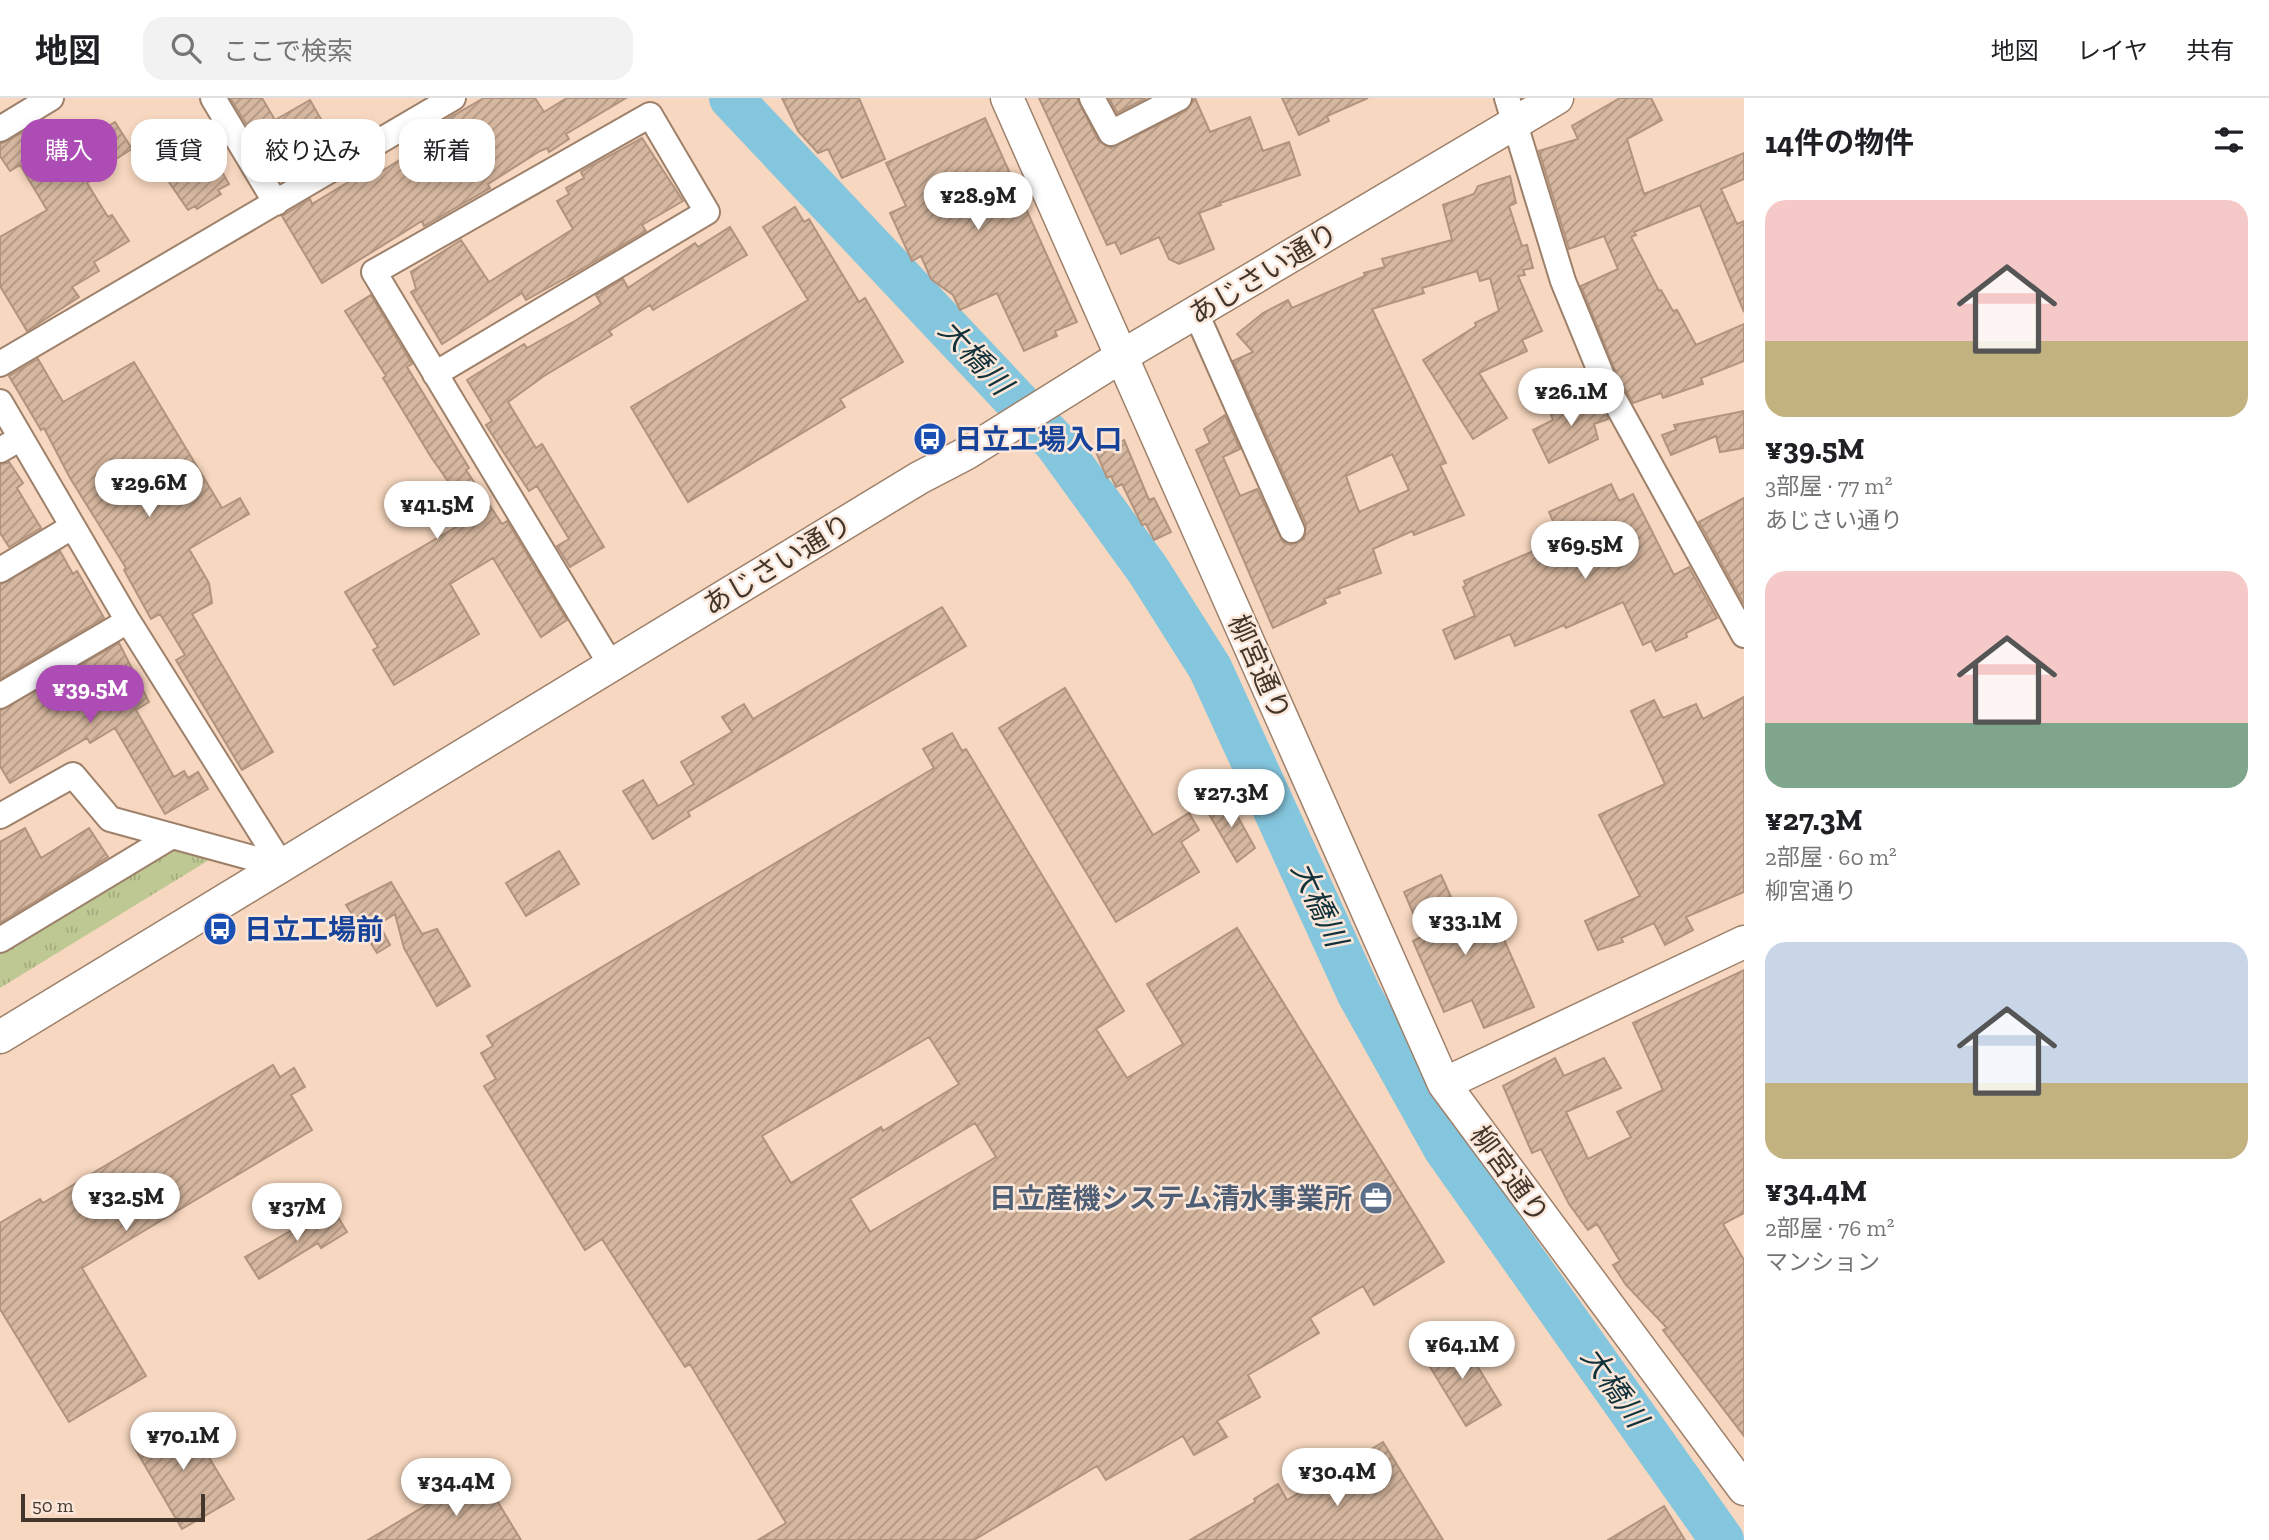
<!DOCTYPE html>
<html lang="ja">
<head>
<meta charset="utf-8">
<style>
	body { margin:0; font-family:"Zilla Slab","Noto Sans JP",serif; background:#f2f2f2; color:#202124; height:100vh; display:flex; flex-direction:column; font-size:26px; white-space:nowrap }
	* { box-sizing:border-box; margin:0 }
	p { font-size:23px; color:#757577 }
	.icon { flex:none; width:38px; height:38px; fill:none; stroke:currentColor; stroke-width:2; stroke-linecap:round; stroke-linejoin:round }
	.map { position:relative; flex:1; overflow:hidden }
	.sheet { display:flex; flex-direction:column; background:#fff; width:525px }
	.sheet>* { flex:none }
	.hud { position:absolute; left:21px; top:21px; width:665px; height:63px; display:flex; gap:14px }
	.scale { position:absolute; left:21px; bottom:18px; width:184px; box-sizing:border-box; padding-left:7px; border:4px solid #43372d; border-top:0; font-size:19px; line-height:24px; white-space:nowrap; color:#43372d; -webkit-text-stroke:5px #fbe7d9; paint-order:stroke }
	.price { position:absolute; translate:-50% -60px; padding:0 16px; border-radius:24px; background:#fff; color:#222; font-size:23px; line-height:46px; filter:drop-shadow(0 2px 4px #0008) }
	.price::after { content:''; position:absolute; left:50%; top:42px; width:21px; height:16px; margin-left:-10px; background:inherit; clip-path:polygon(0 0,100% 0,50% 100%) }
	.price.on { background:#ac4cb4; color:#fff }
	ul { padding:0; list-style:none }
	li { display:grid; align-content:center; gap:14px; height:371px; padding:0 21px }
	li span { display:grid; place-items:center; height:217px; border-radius:21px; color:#555 }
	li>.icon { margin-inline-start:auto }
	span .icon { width:126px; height:126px; fill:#fffc; stroke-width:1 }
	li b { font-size:30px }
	h2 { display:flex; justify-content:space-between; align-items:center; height:84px; padding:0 21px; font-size:30px }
	.tag { padding:0 24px; border-radius:21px; background:#fff; box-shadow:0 4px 10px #0003; font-size:24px; line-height:63px }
	.tag.on { background:#ac4cb4; color:#fff }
	header { display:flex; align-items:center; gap:42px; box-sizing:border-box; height:98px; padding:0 35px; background:#fff; border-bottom:2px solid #e0e0e0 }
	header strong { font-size:33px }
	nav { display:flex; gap:38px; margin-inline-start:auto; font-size:24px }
	.search { width:490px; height:63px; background:#f2f2f2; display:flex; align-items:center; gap:18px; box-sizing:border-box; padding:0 24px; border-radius:21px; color:#757577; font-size:26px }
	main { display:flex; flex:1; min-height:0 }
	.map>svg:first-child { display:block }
	.grass { fill:url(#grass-tufts) }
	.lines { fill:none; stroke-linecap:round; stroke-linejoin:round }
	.river { stroke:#84c6dd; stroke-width:44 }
	.building { fill:url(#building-hatch); stroke:#b2947e; stroke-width:2; fill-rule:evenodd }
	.minor-casing { stroke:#9e816b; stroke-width:28 }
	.tertiary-casing { stroke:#9e816b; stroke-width:35 }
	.minor { stroke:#fff; stroke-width:24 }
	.tertiary { stroke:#fff; stroke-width:32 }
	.labels { text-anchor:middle; stroke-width:5; stroke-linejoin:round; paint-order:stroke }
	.street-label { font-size:28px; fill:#43372d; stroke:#fbe7d9 }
	.transit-label { font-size:28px; font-weight:bold; fill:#164399; stroke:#fbe7d9; text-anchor:start }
	.service-label { font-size:28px; font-weight:bold; fill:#4e5e75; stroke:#fbe7d9; text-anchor:end }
	.water-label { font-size:30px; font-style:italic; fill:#11313b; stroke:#fbe7d9 }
</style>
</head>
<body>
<header>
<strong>地図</strong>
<div class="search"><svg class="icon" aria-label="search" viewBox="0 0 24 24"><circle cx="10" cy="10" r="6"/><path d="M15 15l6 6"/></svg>ここで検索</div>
<nav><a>地図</a><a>レイヤ</a><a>共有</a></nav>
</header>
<main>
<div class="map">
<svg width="1744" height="1442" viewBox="0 0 1744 1442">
	<defs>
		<pattern id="grass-tufts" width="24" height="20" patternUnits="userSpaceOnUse" patternTransform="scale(1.75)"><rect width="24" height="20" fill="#bec893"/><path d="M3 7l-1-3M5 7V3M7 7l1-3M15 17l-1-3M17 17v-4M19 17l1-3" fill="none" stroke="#a4ac7f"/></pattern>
		<pattern id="building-hatch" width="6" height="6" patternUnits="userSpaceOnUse" patternTransform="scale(1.75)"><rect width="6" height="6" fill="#d6b79f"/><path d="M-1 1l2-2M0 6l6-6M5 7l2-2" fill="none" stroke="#af9682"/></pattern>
	</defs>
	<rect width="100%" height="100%" fill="#f7d7bf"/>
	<!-- grass -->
	<path class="grass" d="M177 746 209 762 0 890V853Z"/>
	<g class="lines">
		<!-- river -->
		<path class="river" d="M731 0 1056 345 1148 472 1210 570 1359 896 1445 1050 1722 1442"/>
	</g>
	<!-- building -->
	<path class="building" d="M230 0H262L275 22 310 2 330 37 275 72Z
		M484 0H535L544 14 567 0H626L566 36 569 41 549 54 547 50 540 53 488 86 490 90 424 128 422 123 322 185 282 118 310 101 312 106 370 71 374 78 428 44 423 35Z
		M782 0H859L885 61 842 80 828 51 818 55 798 33Z
		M1039 0H1077L1098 42 1111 50 1186 13 1195 0 1210 34 1250 19 1263 53 1289 44 1300 77 1220 105 1221 107 1199 115 1214 151 1179 166 1169 161 1159 139 1121 156 1115 144 1107 147Z
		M1109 0H1146L1117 15Z
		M1282 0H1368L1327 18 1329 23 1299 37Z
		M1620 0H1651L1662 22 1627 41 1644 96 1744 55V81L1721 91 1737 126 1744 123V214L1700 107 1634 134 1636 137 1631 139 1659 193 1661 192 1673 213 1677 212 1696 247 1744 226V263L1701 280 1703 286 1663 300 1661 295 1633 305 1617 277 1581 188 1618 171 1604 138 1569 151 1539 53 1578 41 1572 28Z
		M985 20 1077 224 1055 233 1057 238 1024 253 997 195 960 212 953 197 931 181 921 158 912 163 890 115 906 108 886 65Z
		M115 24 132 51 95 74 98 78 87 85 108 119 112 117 129 143 94 164 99 173 72 189 79 199 27 233 0 188V139L47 112 20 67 10 73 0 58V46L31 30 60 75 92 53 85 42Z
		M642 40 683 103 642 127 646 133 580 172 526 202 522 195 442 246 411 194 416 191 411 174 461 142 489 184 573 131 557 103 569 96 566 90 584 80 581 74 589 69Z
		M202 58 205 62 213 58 229 86 218 92 221 96 197 111 195 108 188 112 169 84 176 80 173 76Z
		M1510 78 1516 105 1509 108 1522 148 1527 147 1533 170 1523 172 1525 177 1518 178 1542 233 1522 242 1527 253 1479 275 1507 320 1473 341 1423 262 1476 228 1475 225 1499 213 1490 180 1480 183 1477 173 1422 190 1424 195 1372 211 1446 365 1440 367 1464 417 1414 437 1412 433 1373 451 1381 475 1338 491 1340 495 1324 501 1326 505 1273 530 1196 352 1210 345 1204 331 1225 317 1240 351 1223 359 1240 398 1257 391 1283 444 1291 447 1304 441 1306 426 1233 263 1253 254 1237 236 1263 215 1288 202 1292 210 1365 178 1364 175 1385 169 1382 161 1452 142 1443 107 1474 96 1478 88ZM1392 356 1409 392 1359 414 1346 378Z
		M795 109 804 124 809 121 859 204 865 200 903 264 840 301 845 309 688 404 631 309 808 202 763 129Z
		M730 129 747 157 653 212 650 207 609 233 612 237 544 278 508 304 536 350 542 346 604 449 570 469 557 448 569 441 537 388 529 393 502 352 486 327 492 323 467 282 524 246 527 250 575 223 601 206 596 197 623 181 628 190 695 145 698 149Z
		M371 197 412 266 407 269 469 370 466 372 502 426 507 423 567 522 541 539 493 460 450 486 479 536 394 587 373 552 378 549 345 494 473 419 431 359 383 280 386 278 345 213Z
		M38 261 63 304 134 264 222 410 240 400 249 416 189 451 209 485 212 505 192 516 273 654 242 672 176 562 185 557 160 516 151 521 124 472 126 470 70 380 44 330 41 332 9 278Z
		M1593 293 1608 321 1594 326 1598 341 1549 365 1533 332 1553 322 1551 317 1572 307 1570 305Z
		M1744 313V350L1720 354 1716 338 1671 357 1662 337 1676 332 1674 327Z
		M1124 342 1149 402 1154 400 1171 434 1154 442 1146 426 1142 427 1122 386 1116 389 1111 378 1107 380 1096 354Z
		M9 364 23 385 17 390 41 430 9 449 0 435V367Z
		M1611 386 1619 403 1633 396 1674 477 1689 469 1717 520 1686 535 1687 539 1656 553 1651 543 1643 547 1623 504 1566 530 1564 527 1515 548 1510 536 1455 561 1443 532 1475 518 1463 489 1466 488 1464 483 1561 441 1549 414Z
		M1744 400V506L1699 424Z
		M60 453 73 476 77 473 104 520 0 581V487Z
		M942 509 966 548 688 714 690 718 653 741 623 693 643 682 658 708 694 686 681 664 732 634 722 619 744 606 753 621Z
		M119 545 149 604 136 612 174 679 184 673 188 680 198 674 208 691 165 716 115 630 90 645 87 640 10 685 0 668V613Z
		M1065 590 1153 737 1189 715 1199 732 1181 744 1199 774 1116 824 999 630Z
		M1744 599V794L1686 819 1693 832 1665 847 1654 825 1621 840 1623 844 1598 852 1585 823 1640 798 1599 717 1665 686 1631 613 1654 602 1663 620 1696 606 1703 621Z
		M952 635 962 653 966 651 1124 913 1096 931 1127 980 1183 946 1147 886 1237 830 1444 1164 1374 1207 1363 1188 1310 1220 1319 1235 1248 1277 1260 1299 1217 1323 1227 1339 1194 1357 1183 1338 1106 1382 1097 1368 974 1442H758L786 1425 690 1266 685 1269 602 1141 585 1152 484 988 496 981 481 955 493 948 487 938 934 670 923 651ZM929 939 959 986 883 1033 881 1029 791 1085 762 1038ZM975 1025 996 1059 870 1134 850 1101Z
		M1227 699 1255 750 1237 764 1206 711Z
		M25 730 41 760 89 730 108 759 0 825V744Z
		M559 753 579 786 526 818 506 785Z
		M1441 777 1461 821 1481 813 1494 840 1502 837 1534 909 1484 930 1472 902 1444 914 1413 843 1423 838 1404 794Z
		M391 784 422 836 437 831 470 888 437 908 404 850 395 816 379 826 390 847 377 855 346 807Z
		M1744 872V1115L1723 1126 1744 1162V1338L1663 1232 1667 1230 1626 1187 1613 1167 1620 1163 1597 1126 1588 1132 1569 1106 1541 1051 1532 1055 1503 988 1555 960 1564 978 1604 960 1621 990 1566 1014 1588 1061 1631 1039 1617 1014 1663 992 1633 925Z
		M273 967 280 979 294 970 305 989 291 997 312 1032 82 1170 146 1278 69 1324 0 1211V1125L40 1101 43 1105Z
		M332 1109 347 1134 321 1150 318 1145 259 1181 245 1159Z
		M1459 1238 1501 1307 1466 1328 1424 1259Z
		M184 1318 234 1401 182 1431 133 1347Z
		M1383 1344 1443 1442H1190L1255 1404 1254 1401 1278 1386 1287 1402Z
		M480 1375 521 1442H368Z
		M1664 1408 1685 1442H1608Z"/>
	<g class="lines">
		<defs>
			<path id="minor" d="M213 0 276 105
				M1092 0 1111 35 1179 0
				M1507 0 1563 183 1604 283 1744 537
				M0 31 51 0
				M1196 215 1292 432
				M0 266 453 0
				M435 276 707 114 650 17 374 174 611 567
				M0 304 128 523 282 768
				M0 352 21 340
				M0 472 72 429
				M0 598 128 523
				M0 718 73 677 110 721 282 768
				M0 842 172 738"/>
			<path id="tertiary" d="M1007 0 1444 986 1744 1391
				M0 939 919 380 967 355 1122 258 1557 0
				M1444 986 1744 844"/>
		</defs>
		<!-- minor casing -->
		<use href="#minor" class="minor-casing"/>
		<!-- tertiary casing -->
		<use href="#tertiary" class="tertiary-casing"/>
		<!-- minor -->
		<use href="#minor" class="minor"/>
		<!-- tertiary -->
		<use href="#tertiary" class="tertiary"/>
	</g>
	<!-- icons -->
	<defs>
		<symbol id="bus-disc" viewBox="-11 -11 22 22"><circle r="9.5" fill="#1a4fb4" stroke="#fbe7d9"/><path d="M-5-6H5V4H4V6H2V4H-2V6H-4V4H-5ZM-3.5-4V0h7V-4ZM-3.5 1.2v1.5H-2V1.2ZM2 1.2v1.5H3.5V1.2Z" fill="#fff"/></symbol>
		<symbol id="office-disc" viewBox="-11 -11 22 22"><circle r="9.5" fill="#5c6f8a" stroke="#fbe7d9"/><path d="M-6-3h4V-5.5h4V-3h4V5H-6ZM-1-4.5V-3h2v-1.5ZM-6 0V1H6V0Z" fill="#fff"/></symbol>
	</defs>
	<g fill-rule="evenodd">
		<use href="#bus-disc" x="911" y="322" width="38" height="38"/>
		<use href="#bus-disc" x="201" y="812" width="38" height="38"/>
		<use href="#office-disc" x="1357" y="1081" width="38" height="38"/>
	</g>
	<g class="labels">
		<!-- street labels -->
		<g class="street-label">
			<text transform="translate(1263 175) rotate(-31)" y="10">あじさい通り</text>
			<text transform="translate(777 466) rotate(-31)" y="10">あじさい通り</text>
			<text transform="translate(1260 569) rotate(66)" y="10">柳宮通り</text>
			<text transform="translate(1510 1076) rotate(54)" y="10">柳宮通り</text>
		</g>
		<!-- transit labels -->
		<g class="transit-label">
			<text x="954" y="351">日立工場入口</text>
			<text x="244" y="841">日立工場前</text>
		</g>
		<!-- service labels -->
		<g class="service-label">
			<text x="1352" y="1110">日立産機システム清水事業所</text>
		</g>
		<!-- water labels -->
		<g class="water-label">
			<text transform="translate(975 259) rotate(47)" y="10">大橋川</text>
			<text transform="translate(1319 806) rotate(65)" y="10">大橋川</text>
			<text transform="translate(1614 1289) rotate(55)" y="10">大橋川</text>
		</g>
	</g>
</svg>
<div class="scale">50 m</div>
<b class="price" style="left:978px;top:134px">¥28.9M</b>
<b class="price" style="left:1571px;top:330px">¥26.1M</b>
<b class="price" style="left:149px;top:421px">¥29.6M</b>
<b class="price" style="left:437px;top:443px">¥41.5M</b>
<b class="price" style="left:1585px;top:483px">¥69.5M</b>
<b class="price on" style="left:90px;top:627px">¥39.5M</b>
<b class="price" style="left:1231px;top:731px">¥27.3M</b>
<b class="price" style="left:1465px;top:859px">¥33.1M</b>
<b class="price" style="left:126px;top:1135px">¥32.5M</b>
<b class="price" style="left:297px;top:1145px">¥37M</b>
<b class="price" style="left:1462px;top:1283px">¥64.1M</b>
<b class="price" style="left:183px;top:1374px">¥70.1M</b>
<b class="price" style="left:1337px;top:1410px">¥30.4M</b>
<b class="price" style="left:456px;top:1420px">¥34.4M</b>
<div class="hud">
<a class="tag on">購入</a>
<a class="tag">賃貸</a>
<a class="tag">絞り込み</a>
<a class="tag">新着</a>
</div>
</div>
<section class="sheet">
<h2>14件の物件<svg class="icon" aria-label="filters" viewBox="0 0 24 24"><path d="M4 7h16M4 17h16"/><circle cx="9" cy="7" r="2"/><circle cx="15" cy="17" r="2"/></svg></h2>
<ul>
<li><span style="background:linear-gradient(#f6c9c9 65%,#c2b280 0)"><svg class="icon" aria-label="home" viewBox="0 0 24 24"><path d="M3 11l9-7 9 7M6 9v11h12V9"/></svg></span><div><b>¥39.5M</b><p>3部屋 · 77 m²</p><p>あじさい通り</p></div></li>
<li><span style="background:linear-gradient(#f6c9c9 70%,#7fa58c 0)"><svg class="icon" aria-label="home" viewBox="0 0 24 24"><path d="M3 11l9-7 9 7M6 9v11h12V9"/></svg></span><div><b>¥27.3M</b><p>2部屋 · 60 m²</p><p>柳宮通り</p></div></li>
<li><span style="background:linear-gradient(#c9d6e8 65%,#c2b280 0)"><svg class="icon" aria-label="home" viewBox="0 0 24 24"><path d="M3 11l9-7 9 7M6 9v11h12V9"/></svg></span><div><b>¥34.4M</b><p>2部屋 · 76 m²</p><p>マンション</p></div></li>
</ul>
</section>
</main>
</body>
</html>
